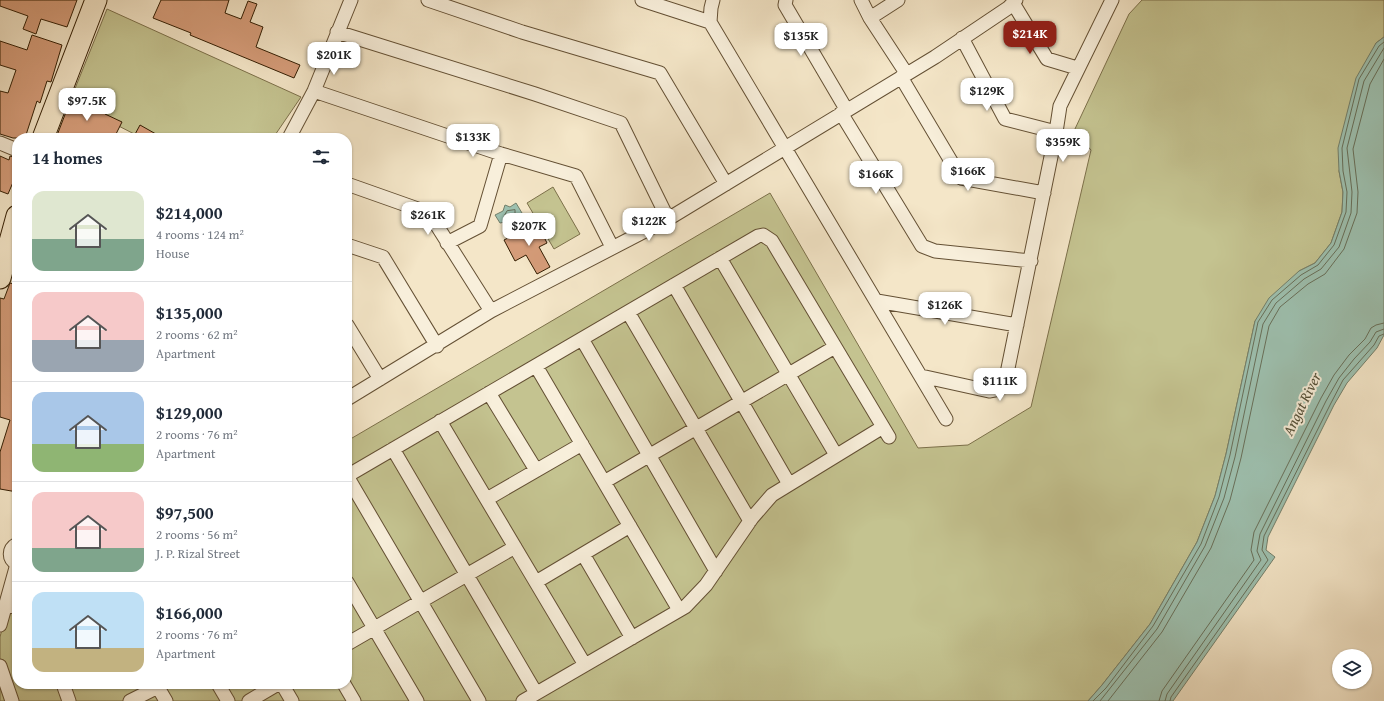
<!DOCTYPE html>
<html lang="en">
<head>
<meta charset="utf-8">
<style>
	body { margin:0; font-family:"Gentium Book Plus",serif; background:#f6f6f7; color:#1f2937; height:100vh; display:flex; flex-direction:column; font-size:15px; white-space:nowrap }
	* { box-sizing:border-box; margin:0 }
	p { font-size:13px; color:#747a83 }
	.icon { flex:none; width:22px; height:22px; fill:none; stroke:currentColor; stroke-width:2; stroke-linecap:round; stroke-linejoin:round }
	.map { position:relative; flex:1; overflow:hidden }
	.details { position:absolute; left:12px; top:133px; width:340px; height:556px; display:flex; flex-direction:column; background:#fff; border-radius:16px; box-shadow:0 1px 3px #0004 }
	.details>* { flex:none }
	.controls { position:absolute; left:1332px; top:649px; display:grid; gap:8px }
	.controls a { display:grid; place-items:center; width:40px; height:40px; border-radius:50%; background:#fff; box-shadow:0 1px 3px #0004; font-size:20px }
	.price { position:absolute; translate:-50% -34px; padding:0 9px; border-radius:8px; background:#fff; color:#222; font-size:13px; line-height:26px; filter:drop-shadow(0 1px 2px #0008) }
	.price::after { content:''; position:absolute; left:50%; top:24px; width:12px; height:9px; margin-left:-6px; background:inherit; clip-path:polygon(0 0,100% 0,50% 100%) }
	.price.on { background:#8f2418; color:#fff }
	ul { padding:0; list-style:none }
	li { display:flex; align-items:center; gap:12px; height:100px; padding:0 20px }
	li+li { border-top:1px solid #e0e1e3 }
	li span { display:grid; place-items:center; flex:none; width:112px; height:80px; border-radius:12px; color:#555 }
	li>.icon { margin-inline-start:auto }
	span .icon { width:48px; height:48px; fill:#fffc; stroke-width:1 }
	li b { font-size:17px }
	h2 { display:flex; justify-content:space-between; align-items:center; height:48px; padding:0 20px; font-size:17px }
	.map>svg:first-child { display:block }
	.green { fill:#c4c390; stroke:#7c704a }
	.water { fill:#9dc0af; stroke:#737f6a }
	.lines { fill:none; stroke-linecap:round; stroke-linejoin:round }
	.shore { stroke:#686f59; stroke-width:1 }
	.building { fill:#d59c79; stroke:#341e03 }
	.street-casing { stroke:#645034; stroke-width:15 }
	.primary-casing { stroke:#341e03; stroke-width:23 }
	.street { stroke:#f8efdb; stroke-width:13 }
	.primary { stroke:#f4e6c8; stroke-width:21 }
	.labels { text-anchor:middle; stroke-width:4; stroke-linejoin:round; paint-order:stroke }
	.water-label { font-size:15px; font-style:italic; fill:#544f37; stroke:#f8efdb }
</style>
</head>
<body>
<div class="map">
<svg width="1384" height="701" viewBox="0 0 1384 701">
	<rect width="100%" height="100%" fill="#f4e6c8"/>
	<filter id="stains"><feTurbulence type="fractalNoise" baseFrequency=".005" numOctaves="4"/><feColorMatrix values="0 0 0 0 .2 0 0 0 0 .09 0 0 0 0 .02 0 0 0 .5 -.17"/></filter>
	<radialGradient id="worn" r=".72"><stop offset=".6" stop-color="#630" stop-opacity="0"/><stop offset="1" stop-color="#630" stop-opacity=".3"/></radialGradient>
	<!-- green -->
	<path class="green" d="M1142 0H1384V37L1376 43 1339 171 1343 192 1342 212 1331 243 1315 263 1299 271 1255 321 1226 454 1215 496 1197 542 1150 624 1102 685 1088 701H0V637L17 571V684H347V441L770 193 918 448 968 445 1031 407 1091 150 1074 131 1129 14Z
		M107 9 301 97 273 138H142L70 101Z
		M553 187 580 234 554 249 527 203Z"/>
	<!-- water -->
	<path class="water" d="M1384 37V335L1377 348 1347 383 1334 405 1268 537 1266 550 1275 557 1173 701H1088L1102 685 1150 624 1197 542 1215 496 1226 454 1255 321 1269 298 1299 271 1315 263 1331 243 1342 212 1343 192 1339 171 1338 148 1356 78 1376 43Z
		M516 203 522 213 518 216 526 228 512 235 505 222 500 223 495 215 503 211 505 205 510 207Z"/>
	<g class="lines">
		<!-- shore -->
		<path class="shore" d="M515 210V217L519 226 515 229 504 216 507 211Z
			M1093 701 1106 688 1153 626 1201 544 1219 497 1230 455 1258 322 1272 300 1301 275 1318 265 1334 245 1346 212 1347 192 1343 171 1342 148 1359 79 1379 46 1384 42
			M1100 701 1157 629 1205 546 1224 498 1235 457 1263 324 1276 303 1304 279 1321 269 1339 247 1351 213 1352 192 1347 148 1364 81 1384 48
			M1108 701 1162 632 1211 548 1230 500 1241 458 1269 326 1280 307 1308 284 1325 274 1344 249 1357 213 1358 192 1353 149 1370 84 1384 59
			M1159 701 1162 691 1254 560 1251 550 1254 532 1321 398 1334 375 1349 355 1365 339 1371 328 1376 325 1384 323
			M1165 701 1167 694 1261 560 1257 551 1260 534 1326 401 1339 378 1354 359 1370 342 1376 332 1384 329
			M1170 701 1171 697 1268 560 1262 550 1264 536 1331 403 1343 380 1374 345 1379 336 1384 334"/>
	</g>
	<!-- building -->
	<path class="building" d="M0 0H77L67 27 41 19 36 34 23 29 28 16 0 6Z
		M161 0H229L225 13 241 19 248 1 257 4 250 22 263 27 256 47 300 65 294 78 190 35 191 33 153 18Z
		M32 35 62 45 51 82 47 81 40 103 37 101 25 138H13L0 134V91L8 93 16 70 0 65V41L27 50Z
		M75 96 95 107 97 105 107 111 105 114 122 122 114 138H56L66 112Z
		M140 125 163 138H133Z
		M0 156 9 160 10 156 17 158V173L8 194 0 191Z
		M537 223 547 243 539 247 550 267 537 274 526 255 515 261 504 240Z
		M10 283 17 285V340L14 352H17V492L0 489V452L10 420 0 417V298L4 299Z"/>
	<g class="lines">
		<defs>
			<path id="street" d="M428 0 522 32 660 73 726 184
				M642 0 710 22
				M713 0 711 8 710 22 946 419
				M786 0 785 5 846 109
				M861 0 870 18 906 73
				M1013 3 1047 59 1077 68
				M870 18 898 0
				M337 32 535 94 621 123 668 219
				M962 38 1005 119 1056 132
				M901 77 961 178 1044 193
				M314 91 501 154 576 176 612 247
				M841 113 922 246 935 251 1031 261
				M289 138 314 91 351 0
				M0 143 17 150
				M347 184 429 213 491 311
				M447 243 480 226 501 154
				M347 245 383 257 437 346
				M720 258 836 455
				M674 285 789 484
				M877 301 1017 325
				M628 312 750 521
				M347 325 380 379
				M582 339 716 571
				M536 366 679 610
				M921 376 989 391 1000 389 1005 383 1056 132 1060 106 1112 0
				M489 393 536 470
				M347 399 491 311 668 219 935 57 1008 8 1016 0
				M440 421 585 665
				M393 449 536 693
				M604 482 835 347
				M487 499 582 444
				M17 544C8 549 8 559 17 564
				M583 554 632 638
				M347 582 417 701
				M536 582 630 526
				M6 604 17 608
				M0 625 17 564
				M347 644 515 547
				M0 666 12 701
				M63 684 69 701
				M156 684 166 701
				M218 684 228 701
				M282 684 292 701
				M344 684 354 701
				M130 701 158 687
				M249 701 278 684
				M479 701 347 476 758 236 763 235 772 241 889 437
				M523 701 685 607 706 585 752 518 772 495 883 427"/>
			<path id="primary" d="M43 138 96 0
				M0 278 17 216"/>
		</defs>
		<!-- street casing -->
		<use href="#street" class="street-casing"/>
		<!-- primary casing -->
		<use href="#primary" class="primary-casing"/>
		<!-- street -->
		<use href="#street" class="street"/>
		<!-- primary -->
		<use href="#primary" class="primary"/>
	</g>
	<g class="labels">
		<!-- water labels -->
		<g class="water-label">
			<text transform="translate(1302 404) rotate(-64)" y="5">Angat River</text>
		</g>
	</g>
	<rect width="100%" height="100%" filter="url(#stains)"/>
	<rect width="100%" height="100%" fill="url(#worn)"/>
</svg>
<div class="controls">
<a><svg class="icon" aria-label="layers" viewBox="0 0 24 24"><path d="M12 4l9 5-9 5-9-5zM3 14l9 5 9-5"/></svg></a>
</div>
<b class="price on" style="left:1030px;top:55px">$214K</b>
<b class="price" style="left:801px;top:57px">$135K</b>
<b class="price" style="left:334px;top:76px">$201K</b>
<b class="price" style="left:987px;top:112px">$129K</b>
<b class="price" style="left:87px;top:122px">$97.5K</b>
<b class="price" style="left:473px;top:158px">$133K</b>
<b class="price" style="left:1063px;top:163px">$359K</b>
<b class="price" style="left:968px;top:192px">$166K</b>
<b class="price" style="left:876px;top:195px">$166K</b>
<b class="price" style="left:428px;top:236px">$261K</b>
<b class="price" style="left:649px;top:242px">$122K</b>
<b class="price" style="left:529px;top:247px">$207K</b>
<b class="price" style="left:945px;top:326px">$126K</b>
<b class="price" style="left:1000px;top:402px">$111K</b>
<section class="details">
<h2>14 homes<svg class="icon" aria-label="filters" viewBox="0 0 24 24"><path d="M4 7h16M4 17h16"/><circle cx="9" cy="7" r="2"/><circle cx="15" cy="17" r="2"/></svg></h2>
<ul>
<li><span style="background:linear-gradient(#dfe7d0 60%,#7fa58c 0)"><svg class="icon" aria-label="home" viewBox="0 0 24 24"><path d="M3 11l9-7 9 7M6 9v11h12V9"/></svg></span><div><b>$214,000</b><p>4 rooms · 124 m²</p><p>House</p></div></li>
<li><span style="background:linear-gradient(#f6c9c9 60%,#9aa5b1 0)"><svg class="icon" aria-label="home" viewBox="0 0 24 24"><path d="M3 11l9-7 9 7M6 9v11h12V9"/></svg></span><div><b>$135,000</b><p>2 rooms · 62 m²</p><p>Apartment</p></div></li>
<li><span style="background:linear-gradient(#a9c7e8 65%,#8fb573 0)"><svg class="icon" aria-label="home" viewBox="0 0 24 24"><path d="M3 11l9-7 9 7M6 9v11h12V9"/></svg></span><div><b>$129,000</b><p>2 rooms · 76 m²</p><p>Apartment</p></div></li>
<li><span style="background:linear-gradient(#f6c9c9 70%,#7fa58c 0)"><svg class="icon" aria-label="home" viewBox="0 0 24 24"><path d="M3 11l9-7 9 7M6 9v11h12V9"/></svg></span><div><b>$97,500</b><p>2 rooms · 56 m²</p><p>J. P. Rizal Street</p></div></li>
<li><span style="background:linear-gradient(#bfe0f5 70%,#c2b280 0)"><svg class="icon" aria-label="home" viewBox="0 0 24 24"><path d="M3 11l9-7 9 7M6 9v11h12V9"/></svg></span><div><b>$166,000</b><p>2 rooms · 76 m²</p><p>Apartment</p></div></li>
</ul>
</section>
</div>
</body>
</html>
